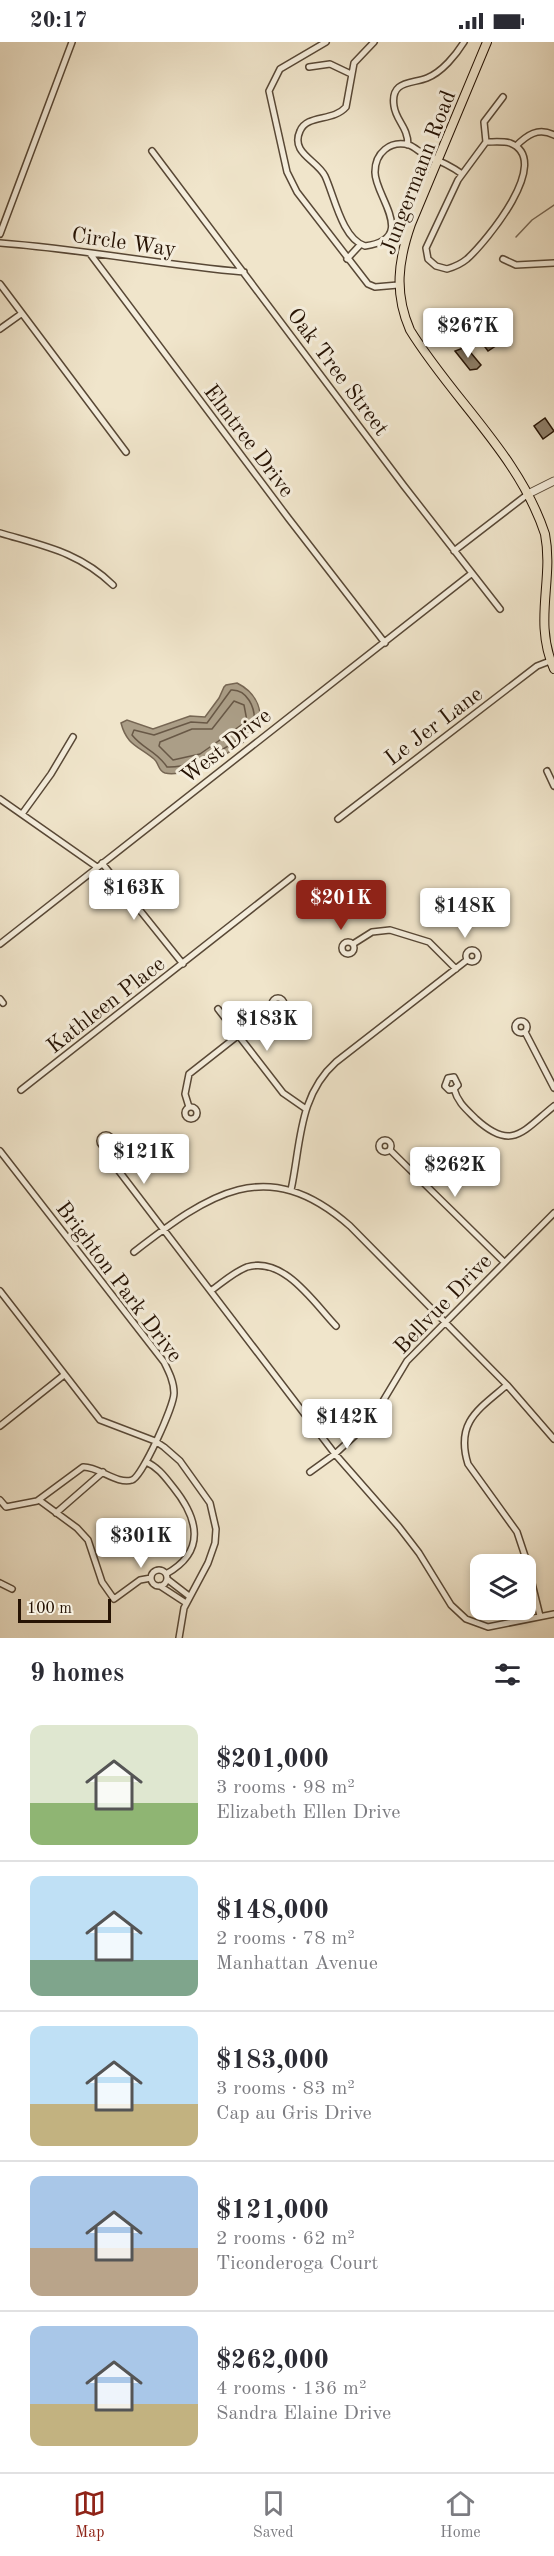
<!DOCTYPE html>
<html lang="en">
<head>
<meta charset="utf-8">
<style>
	body { margin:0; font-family:"Old Standard TT",serif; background:#f7f7f7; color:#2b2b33; height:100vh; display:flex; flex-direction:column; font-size:22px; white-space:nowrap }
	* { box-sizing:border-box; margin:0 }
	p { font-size:20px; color:#7c7c81 }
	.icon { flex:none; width:33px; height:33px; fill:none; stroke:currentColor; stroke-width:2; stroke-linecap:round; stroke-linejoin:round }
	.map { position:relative; height:1596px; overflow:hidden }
	.details { display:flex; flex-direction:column; background:#fff; flex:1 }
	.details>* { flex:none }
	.buttons { position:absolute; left:470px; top:1512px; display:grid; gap:12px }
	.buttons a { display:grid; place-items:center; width:66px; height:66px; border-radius:12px; background:#fff; box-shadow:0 3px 9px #0003; font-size:30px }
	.scale { position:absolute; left:18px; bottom:15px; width:93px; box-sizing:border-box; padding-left:6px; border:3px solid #261304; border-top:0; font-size:16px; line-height:21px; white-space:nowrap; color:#261304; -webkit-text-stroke:4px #f5eedd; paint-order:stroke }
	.price { position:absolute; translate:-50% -51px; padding:0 14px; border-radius:6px; background:#fff; color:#222; font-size:20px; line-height:39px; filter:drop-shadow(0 2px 3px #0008) }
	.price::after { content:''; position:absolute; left:50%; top:36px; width:18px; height:14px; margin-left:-9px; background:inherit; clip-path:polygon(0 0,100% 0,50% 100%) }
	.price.current { background:#8f2418; color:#fff }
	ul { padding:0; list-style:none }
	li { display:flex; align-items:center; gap:18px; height:150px; padding:0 30px }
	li+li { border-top:2px solid #e1e1e2 }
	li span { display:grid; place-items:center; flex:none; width:168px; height:120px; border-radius:12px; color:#555 }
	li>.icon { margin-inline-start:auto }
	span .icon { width:72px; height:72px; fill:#fffc; stroke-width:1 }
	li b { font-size:26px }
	h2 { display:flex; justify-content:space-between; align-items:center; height:72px; padding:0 30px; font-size:26px }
	.status { display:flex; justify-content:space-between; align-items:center; height:42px; padding:0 30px; background:#fff; direction:ltr }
	.status svg { height:16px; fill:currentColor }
	.tab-bar { display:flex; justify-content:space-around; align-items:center; height:84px; border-top:2px solid #e1e1e2; background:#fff; font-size:16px; color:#7c7c81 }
	.tab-bar a { display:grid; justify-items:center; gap:3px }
	.tab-bar .current { color:#8f2418 }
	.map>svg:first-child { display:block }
	.water { fill:#ab9e87; stroke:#766653; stroke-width:1.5 }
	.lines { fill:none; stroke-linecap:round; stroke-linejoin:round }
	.shore { stroke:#685846; stroke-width:1.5 }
	.stream { stroke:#766653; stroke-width:1.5 }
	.building { fill:#8f806b; stroke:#261304; stroke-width:1.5 }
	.minor-casing { stroke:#584836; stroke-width:8 }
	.tertiary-casing { stroke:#584836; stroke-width:9 }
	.primary-casing { stroke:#261304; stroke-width:10 }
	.minor { stroke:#f5eedd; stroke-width:5 }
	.tertiary { stroke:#f5eedd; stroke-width:7 }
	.primary { stroke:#f0e5cb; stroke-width:8 }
	.labels { text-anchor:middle; stroke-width:6; stroke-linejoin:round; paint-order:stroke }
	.street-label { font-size:22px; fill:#261304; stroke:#f5eedd }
</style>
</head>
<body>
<div class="status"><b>20:17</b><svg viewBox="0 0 49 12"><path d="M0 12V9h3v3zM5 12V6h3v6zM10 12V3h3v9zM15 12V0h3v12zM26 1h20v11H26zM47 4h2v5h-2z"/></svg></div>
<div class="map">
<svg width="554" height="1596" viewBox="0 0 554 1596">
	<rect width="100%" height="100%" fill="#f0e5cb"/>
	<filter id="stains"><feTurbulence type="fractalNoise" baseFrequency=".00333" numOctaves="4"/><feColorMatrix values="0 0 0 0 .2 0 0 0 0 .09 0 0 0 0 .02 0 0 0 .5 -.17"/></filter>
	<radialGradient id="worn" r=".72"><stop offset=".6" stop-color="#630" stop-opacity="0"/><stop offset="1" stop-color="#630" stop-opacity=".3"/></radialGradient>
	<!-- water -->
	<path class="water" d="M237 641C253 649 262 663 260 682 250 703 189 737 165 731 158 729 159 721 154 717 139 704 127 704 121 681L127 678 153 687 190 674 205 675 219 656 224 645 226 643Z"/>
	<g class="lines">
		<!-- shore -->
		<path class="shore" d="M231 648C247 647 256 666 254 681 238 703 194 726 167 725 156 708 144 708 132 693L134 688 154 693 191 680 207 681Z
			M234 659 244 663 247 679 200 712 173 718 159 704 160 700 192 687H212Z"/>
		<!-- stream -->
		<path class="stream" d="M516 195 532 178 554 163"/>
	</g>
	<!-- building -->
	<path class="building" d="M482 288H493L496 292 497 303 488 309 476 293Z
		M466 305 481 323 477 327 470 328 455 309Z
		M545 376 554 389 543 397 534 384Z"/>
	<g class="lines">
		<defs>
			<path id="minor" d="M326 0 280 27 269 49 287 130 297 150 368 242 375 245 398 243
				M374 0 354 21 346 65C333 80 307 72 300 89 290 111 317 118 325 134 334 153 342 197 365 204 419 197 374 153 375 130 375 111 390 98 409 103 415 105 419 110 425 113 438 118 450 123 462 132
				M309 25 330 22 351 32
				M486 100C494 100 503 99 510 101 554 118 486 200 467 217 461 222 454 225 447 227L436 224 428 217 426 206 458 138Z
				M486 100 484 80 503 55
				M408 103C408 85 396 79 394 64 390 38 412 42 427 36 442 30 456 13 464 0
				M516 104C527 93 538 85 554 93
				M152 109 404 444 500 567
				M0 192 72 0
				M0 201C82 207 162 223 244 230
				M91 213 289 477 385 601
				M347 217 360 203
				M503 217 516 223 554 221
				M0 242 126 410
				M0 287 21 272
				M0 491C44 504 79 510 113 543
				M454 509 528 452
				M547 729 554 744
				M0 757 97 825
				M22 772 51 732 73 695
				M338 777 537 624 550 619
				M102 821 183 922
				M342 906a6 6 0 1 1 12 0a6 6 0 1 1-12 0Z
				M0 902 471 532
				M353 902 372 890 390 888 429 900 456 927
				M466 914a6 6 0 1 1 12 0a6 6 0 1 1-12 0Z
				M272 962a6 6 0 1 1 12 0a6 6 0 1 1-12 0Z
				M0 957 3 961
				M218 967 283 1051 306 1067
				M515 985a6 6 0 1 1 12 0a6 6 0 1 1-12 0Z
				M525 990 554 1046
				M454 1047 449 1048 445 1044 448 1036 454 1035 458 1043 454 1047C458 1061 466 1067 476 1077 512 1110 523 1089 554 1064
				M21 1048 292 835
				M185 1071a6 6 0 1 1 12 0a6 6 0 1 1-12 0Z
				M189 1065 185 1052 189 1032 273 966
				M100 1099a6 6 0 1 1 12 0a6 6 0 1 1-12 0Z
				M379 1104a6 6 0 1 1 12 0a6 6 0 1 1-12 0Z
				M107 1105 112 1120 335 1412 399 1485 419 1511 451 1563 466 1577 488 1585 554 1572
				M390 1108 504 1220
				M0 1109 164 1320C169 1330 174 1340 174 1351 174 1364 142 1435 132 1438 117 1443 98 1424 83 1425L37 1459 6 1465 0 1458
				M291 1148C301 1102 298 1054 336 1020L467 918
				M134 1210C208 1153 266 1110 350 1184L507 1343 554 1397
				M212 1248C223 1240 234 1230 247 1225 284 1214 314 1261 336 1284
				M0 1249 100 1378 155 1399 164 1405 180 1419 210 1461 216 1487 215 1501 208 1521 184 1566 179 1596
				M507 1343C479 1367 455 1380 468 1422L517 1490 526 1517 540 1574
				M0 1384 64 1333
				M146 1420C158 1425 165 1435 173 1445 198 1476 207 1509 166 1532
				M310 1430 335 1412 363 1386 374 1374 407 1319 554 1171
				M39 1458 77 1486 88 1498 102 1540 114 1557 140 1538 151 1536
				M56 1471 103 1430
				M151 1536a8 8 0 1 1 16 0a8 8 0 1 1-16 0Z
				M167 1537 189 1554
				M0 1541 12 1547
				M160 1544 186 1561"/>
			<path id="tertiary" d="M528 452 554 439"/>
			<path id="primary" d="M487 0 411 182C398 219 394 251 410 288 453 358 519 413 545 492 554 538 533 579 554 627"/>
		</defs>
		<!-- minor casing -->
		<use href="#minor" class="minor-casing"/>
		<!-- tertiary casing -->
		<use href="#tertiary" class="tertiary-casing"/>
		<!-- primary casing -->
		<use href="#primary" class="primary-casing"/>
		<!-- minor -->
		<use href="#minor" class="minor"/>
		<!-- tertiary -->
		<use href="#tertiary" class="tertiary"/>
		<!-- primary -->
		<use href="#primary" class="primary"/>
	</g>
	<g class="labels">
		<!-- street labels -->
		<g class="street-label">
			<text transform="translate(417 130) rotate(-69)" y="8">Jungermann Road</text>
			<text transform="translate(124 199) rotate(8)" y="8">Circle Way</text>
			<text transform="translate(339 329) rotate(53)" y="8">Oak Tree Street</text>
			<text transform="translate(250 398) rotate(53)" y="8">Elmtree Drive</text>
			<text transform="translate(433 683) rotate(-37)" y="8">Le Jer Lane</text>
			<text transform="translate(225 703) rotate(-38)" y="8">West Drive</text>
			<text transform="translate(105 962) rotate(-38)" y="8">Kathleen Place</text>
			<text transform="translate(120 1239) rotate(53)" y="8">Brighton Park Drive</text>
			<text transform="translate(442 1261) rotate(-46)" y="8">Bellvue Drive</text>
		</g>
	</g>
	<rect width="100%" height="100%" filter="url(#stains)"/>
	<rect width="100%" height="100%" fill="url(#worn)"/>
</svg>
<div class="buttons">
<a><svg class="icon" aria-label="layers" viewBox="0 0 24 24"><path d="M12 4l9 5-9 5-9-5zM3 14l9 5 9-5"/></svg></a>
</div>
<div class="scale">100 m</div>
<b class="price" style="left:468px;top:317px">$267K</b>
<b class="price" style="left:134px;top:879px">$163K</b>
<b class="price current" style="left:341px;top:889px">$201K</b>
<b class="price" style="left:465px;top:897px">$148K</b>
<b class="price" style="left:267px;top:1010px">$183K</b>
<b class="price" style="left:144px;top:1143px">$121K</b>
<b class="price" style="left:455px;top:1156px">$262K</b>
<b class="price" style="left:347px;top:1408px">$142K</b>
<b class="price" style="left:141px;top:1527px">$301K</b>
</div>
<section class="details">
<h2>9 homes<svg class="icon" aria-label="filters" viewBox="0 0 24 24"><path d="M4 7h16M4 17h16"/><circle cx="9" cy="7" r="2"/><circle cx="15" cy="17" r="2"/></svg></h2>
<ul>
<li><span style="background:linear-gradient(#dfe7d0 65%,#8fb573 0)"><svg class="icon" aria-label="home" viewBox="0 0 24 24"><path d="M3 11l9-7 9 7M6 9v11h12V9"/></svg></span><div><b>$201,000</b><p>3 rooms · 98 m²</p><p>Elizabeth Ellen Drive</p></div></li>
<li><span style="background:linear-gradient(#bfe0f5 70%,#7fa58c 0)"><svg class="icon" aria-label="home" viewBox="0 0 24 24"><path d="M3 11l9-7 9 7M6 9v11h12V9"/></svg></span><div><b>$148,000</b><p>2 rooms · 78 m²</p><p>Manhattan Avenue</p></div></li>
<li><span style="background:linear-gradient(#bfe0f5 65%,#c2b280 0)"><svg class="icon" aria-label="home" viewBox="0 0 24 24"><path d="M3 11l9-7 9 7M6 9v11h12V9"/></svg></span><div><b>$183,000</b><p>3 rooms · 83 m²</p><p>Cap au Gris Drive</p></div></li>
<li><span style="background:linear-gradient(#a9c7e8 60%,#b9a48a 0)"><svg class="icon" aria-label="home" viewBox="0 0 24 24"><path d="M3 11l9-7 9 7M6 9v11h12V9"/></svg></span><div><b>$121,000</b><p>2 rooms · 62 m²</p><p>Ticonderoga Court</p></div></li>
<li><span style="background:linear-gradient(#a9c7e8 65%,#c2b280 0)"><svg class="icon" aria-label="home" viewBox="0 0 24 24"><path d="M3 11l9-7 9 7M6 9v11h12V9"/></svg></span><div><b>$262,000</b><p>4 rooms · 136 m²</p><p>Sandra Elaine Drive</p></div></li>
</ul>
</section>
<nav class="tab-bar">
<a class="current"><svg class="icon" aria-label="map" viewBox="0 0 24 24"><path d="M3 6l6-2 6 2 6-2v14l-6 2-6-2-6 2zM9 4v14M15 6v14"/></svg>Map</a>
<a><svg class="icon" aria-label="saved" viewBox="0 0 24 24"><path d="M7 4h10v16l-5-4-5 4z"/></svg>Saved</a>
<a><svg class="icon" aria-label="home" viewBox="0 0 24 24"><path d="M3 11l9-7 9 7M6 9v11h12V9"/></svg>Home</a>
</nav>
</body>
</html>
